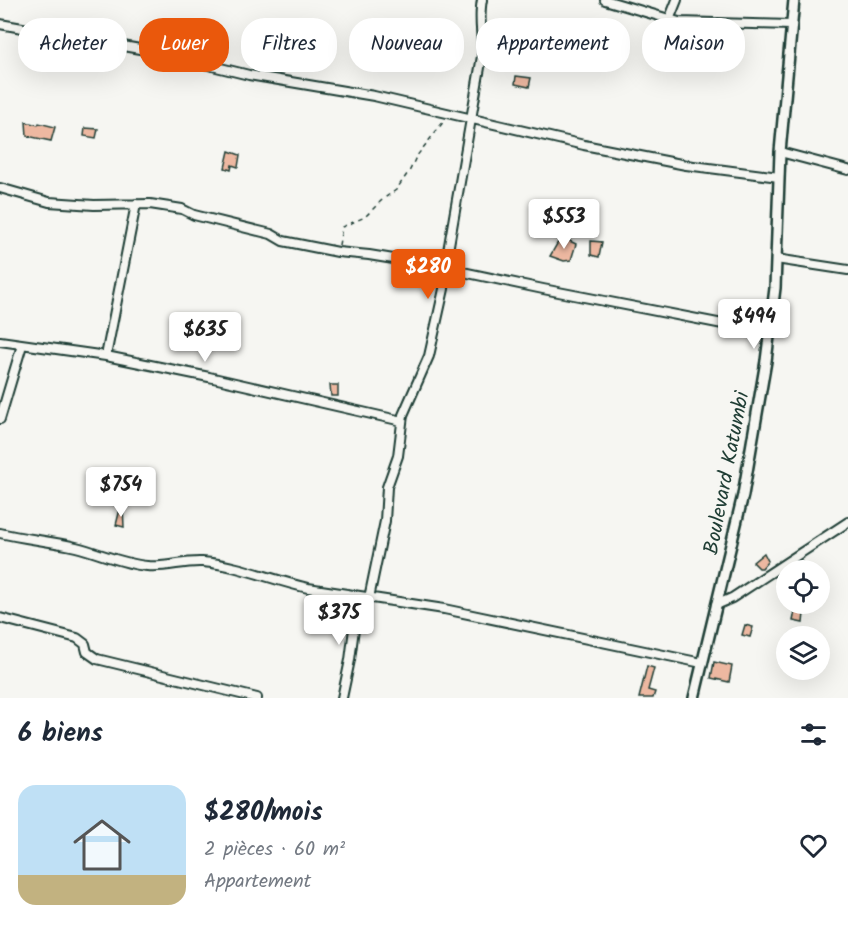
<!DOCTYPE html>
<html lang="fr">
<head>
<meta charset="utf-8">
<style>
	body { margin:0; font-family:Kalam,sans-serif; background:#f6f6f7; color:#1f2937; height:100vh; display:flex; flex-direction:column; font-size:22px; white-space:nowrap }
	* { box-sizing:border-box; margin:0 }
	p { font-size:20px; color:#747a83 }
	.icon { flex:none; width:33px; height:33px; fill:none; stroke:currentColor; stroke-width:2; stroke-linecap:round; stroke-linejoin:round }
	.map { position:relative; height:698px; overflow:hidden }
	.details { display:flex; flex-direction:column; background:#fff; flex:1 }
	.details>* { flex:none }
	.banner { position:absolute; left:18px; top:18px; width:813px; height:54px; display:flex; gap:12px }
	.fabs { position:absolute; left:776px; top:560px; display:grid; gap:12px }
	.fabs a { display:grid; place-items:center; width:54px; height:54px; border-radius:50%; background:#fff; box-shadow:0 6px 24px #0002; font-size:30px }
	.price { position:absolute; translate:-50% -51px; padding:0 14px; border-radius:6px; background:#fff; color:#222; font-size:20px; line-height:39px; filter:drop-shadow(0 2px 3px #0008) }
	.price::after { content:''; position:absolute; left:50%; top:36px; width:18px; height:14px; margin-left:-9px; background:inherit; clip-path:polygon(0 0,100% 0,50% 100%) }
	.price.on { background:#ea580c; color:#fff }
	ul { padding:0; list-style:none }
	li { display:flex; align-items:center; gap:18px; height:150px; padding:0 18px }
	li span { display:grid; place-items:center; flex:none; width:168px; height:120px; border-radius:18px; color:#555 }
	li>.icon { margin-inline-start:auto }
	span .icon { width:72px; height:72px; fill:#fffc; stroke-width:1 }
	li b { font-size:26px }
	h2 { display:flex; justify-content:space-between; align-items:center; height:72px; padding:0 18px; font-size:26px }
	.chip { padding:0 21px; border-radius:24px; background:#fff; box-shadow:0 6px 24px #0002; font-size:21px; line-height:54px }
	.chip.on { background:#ea580c; color:#fff }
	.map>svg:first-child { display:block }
	.building { fill:#edb8a1; stroke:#1f3d34; stroke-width:1.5 }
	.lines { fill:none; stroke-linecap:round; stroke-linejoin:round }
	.minor-casing { stroke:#1f3d34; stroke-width:12 }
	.tertiary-casing { stroke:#1f3d34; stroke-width:14 }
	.path { stroke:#1f3d34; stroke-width:1.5; stroke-dasharray:4.5 4.5; stroke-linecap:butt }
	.minor { stroke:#f6f6f2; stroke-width:8 }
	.tertiary { stroke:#f6f6f2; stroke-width:9 }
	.labels { text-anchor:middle; stroke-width:5; stroke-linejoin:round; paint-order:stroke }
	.street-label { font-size:21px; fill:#1f3d34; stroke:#f6f6f2 }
</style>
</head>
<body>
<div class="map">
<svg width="848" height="698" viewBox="0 0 848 698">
	<rect width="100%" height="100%" fill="#f6f6f2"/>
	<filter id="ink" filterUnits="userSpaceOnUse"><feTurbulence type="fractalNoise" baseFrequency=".0167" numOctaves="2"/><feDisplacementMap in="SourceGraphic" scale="12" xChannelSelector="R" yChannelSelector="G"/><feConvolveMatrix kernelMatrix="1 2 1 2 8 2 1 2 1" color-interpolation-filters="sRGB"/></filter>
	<g filter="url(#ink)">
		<!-- building -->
		<path class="building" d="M302 46 310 50 303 59 306 60 304 66 298 65 297 67Z
			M516 76 531 78 529 87 515 84Z
			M26 122 38 125 39 123 55 127 51 141 27 136Z
			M85 128 98 129 96 138 84 136Z
			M229 151 240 155 238 167 232 165 231 170 225 168Z
			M586 214 580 233 568 232 572 215 580 217Z
			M561 237 576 244 571 260 564 261 550 256Z
			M591 241 602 242 599 257 591 255Z
			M213 317 215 323 210 325 212 327 203 330 200 320Z
			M330 385H338V396H331Z
			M121 505H123L124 527 116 525Z
			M764 553 768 561 762 568H759L753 562Z
			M802 562 807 570H790Z
			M795 611 804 613 803 623 793 621Z
			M745 625 753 627 750 637 742 635Z
			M714 662 732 666 729 682 711 678Z
			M647 666 654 668 648 690 655 692 653 698H639Z"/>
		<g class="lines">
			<defs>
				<path id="minor" d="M605 0 679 22 791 25
					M669 20 677 0
					M0 24 151 51 249 75 374 96 584 145 686 165 779 177
					M780 152 848 170
					M0 188 49 202 94 205 150 204 182 209 194 215 271 234 283 241 338 252 369 255 430 265 543 289 769 333
					M776 259 848 270
					M0 341 106 356 209 377 402 421
					M106 356 136 204
					M0 419 22 345
					M0 533C25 539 51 541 76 547 100 553 123 564 147 566 166 568 183 561 202 562 239 565 272 580 308 588L444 609 702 663
					M369 598 385 521 387 487 398 456 403 415 429 356 444 289 445 268 482 56C483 36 478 19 482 0
					M716 605 732 598 848 522
					M0 618 77 638 85 644 87 652 97 659 257 698
					M342 698 350 660 358 597"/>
				<path id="tertiary" d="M694 698 743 495 766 361 775 288 780 152 794 0"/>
			</defs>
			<!-- minor casing -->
			<use href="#minor" class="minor-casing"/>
			<!-- tertiary casing -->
			<use href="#tertiary" class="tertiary-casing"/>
			<!-- path -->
			<path class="path" d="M339 245 342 227 365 217 383 199 396 190 410 170 416 157 444 121"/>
			<!-- minor -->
			<use href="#minor" class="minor"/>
			<!-- tertiary -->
			<use href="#tertiary" class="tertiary"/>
		</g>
	</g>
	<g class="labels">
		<!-- street labels -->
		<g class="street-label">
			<text transform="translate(726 473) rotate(-79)" y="7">Boulevard Katumbi</text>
		</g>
	</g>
</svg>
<div class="fabs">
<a><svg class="icon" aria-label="locate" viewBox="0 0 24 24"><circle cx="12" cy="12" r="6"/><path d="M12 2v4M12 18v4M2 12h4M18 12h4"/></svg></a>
<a><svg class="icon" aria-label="layers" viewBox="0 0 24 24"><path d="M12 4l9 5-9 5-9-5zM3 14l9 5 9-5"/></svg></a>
</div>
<b class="price" style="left:564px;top:250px">$553</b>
<b class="price on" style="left:428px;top:300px">$280</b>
<b class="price" style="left:754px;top:350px">$494</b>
<b class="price" style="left:205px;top:363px">$635</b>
<b class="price" style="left:121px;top:518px">$754</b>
<b class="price" style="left:339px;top:646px">$375</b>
<div class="banner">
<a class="chip">Acheter</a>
<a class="chip on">Louer</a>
<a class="chip">Filtres</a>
<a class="chip">Nouveau</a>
<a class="chip">Appartement</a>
<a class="chip">Maison</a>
</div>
</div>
<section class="details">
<h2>6 biens<svg class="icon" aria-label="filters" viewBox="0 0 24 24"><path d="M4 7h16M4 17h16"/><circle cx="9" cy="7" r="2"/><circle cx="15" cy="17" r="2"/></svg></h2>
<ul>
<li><span style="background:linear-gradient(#bfe0f5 75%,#c2b280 0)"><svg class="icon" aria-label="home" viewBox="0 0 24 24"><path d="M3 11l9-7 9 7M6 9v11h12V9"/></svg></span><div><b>$280/mois</b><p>2 pièces · 60 m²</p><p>Appartement</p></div><svg class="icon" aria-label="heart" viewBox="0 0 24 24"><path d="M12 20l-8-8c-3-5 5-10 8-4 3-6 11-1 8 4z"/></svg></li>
</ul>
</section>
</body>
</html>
